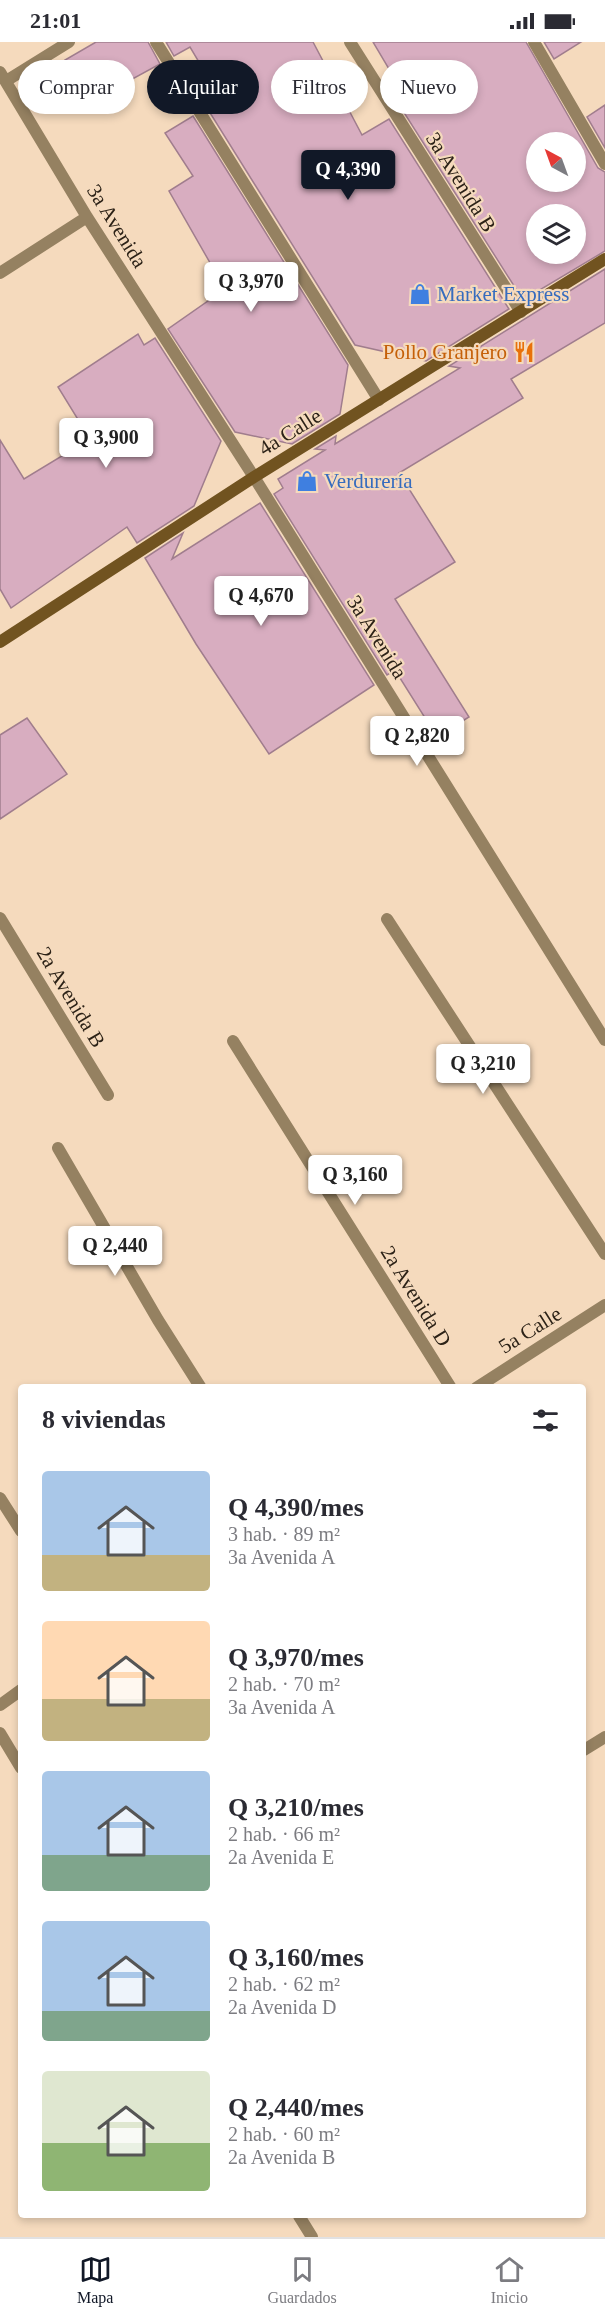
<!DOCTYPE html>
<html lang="es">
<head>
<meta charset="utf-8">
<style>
	body { margin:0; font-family:Georgia,serif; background:#f7f7f7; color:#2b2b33; height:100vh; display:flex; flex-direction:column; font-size:22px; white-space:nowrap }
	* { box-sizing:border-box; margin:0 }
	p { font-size:20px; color:#7c7c81 }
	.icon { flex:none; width:33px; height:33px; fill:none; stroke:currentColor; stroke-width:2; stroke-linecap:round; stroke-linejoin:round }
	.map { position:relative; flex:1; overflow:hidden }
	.panel { position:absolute; left:18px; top:1342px; width:568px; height:834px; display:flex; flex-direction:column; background:#fff; border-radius:6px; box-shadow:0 3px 9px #0003 }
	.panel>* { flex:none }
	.top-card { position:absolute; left:18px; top:18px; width:570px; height:54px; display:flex; gap:12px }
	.needle { width:39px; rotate:319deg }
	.fabs { position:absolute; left:526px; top:90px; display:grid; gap:12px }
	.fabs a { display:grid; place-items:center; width:60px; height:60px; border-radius:50%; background:#fff; box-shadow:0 3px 9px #0003; font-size:30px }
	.price { position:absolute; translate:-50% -51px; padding:0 14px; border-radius:6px; background:#fff; color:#222; font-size:20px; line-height:39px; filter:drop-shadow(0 2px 3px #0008) }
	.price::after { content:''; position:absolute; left:50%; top:36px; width:18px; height:14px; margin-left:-9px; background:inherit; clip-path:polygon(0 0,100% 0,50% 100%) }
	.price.active { background:#111827; color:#fff }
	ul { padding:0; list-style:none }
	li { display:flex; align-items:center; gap:18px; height:150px; padding:0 24px }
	li span { display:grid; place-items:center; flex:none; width:168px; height:120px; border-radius:6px; color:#555 }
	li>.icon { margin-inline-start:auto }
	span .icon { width:72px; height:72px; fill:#fffc; stroke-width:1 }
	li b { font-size:26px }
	h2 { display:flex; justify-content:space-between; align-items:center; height:72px; padding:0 24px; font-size:26px }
	.pill { padding:0 21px; border-radius:27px; background:#fff; box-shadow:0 3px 9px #0003; font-size:21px; line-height:54px }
	.pill.active { background:#111827; color:#fff }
	.status { display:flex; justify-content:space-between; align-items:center; height:42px; padding:0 30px; background:#fff; direction:ltr }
	.status svg { height:16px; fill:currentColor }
	.menu { display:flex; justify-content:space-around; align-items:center; height:84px; border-top:2px solid #e1e1e2; background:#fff; font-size:16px; color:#7c7c81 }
	.menu a { display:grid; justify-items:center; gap:3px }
	.menu .active { color:#111827 }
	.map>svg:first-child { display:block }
	.building { fill:#d8adc0; stroke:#a07d8d; stroke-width:1.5; fill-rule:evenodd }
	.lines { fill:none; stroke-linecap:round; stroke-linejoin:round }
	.street { stroke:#958161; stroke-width:12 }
	.secondary { stroke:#715320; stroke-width:12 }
	.labels { text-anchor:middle; stroke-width:4.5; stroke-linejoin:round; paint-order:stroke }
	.street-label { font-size:21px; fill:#2c2217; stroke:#f5dabd }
	.shop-label { font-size:21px; fill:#366cbe; stroke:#f5dabd; text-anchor:start }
	.food-label { font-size:21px; fill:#c56008; stroke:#f5dabd; text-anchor:end }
</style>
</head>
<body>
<div class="status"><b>21:01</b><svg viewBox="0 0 49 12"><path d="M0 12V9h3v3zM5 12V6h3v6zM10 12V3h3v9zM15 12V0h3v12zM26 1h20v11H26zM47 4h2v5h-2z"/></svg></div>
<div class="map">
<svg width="605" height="2195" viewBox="0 0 605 2195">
	<rect width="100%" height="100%" fill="#f5dabd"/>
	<!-- building -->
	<path class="building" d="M96 0H148L160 22 92 59 65 18Z
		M166 0H313L362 93 389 77 509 267 426 319 355 303 207 66 221 57 190 5 174 14Z
		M373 0H526L598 126 605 130V209L523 258 403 69 411 64ZM537 100H576V140H537ZM537 172H576V212H537Z
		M544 0H581L554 17Z
		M605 63V106L587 75Z
		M193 74 348 323 340 372 292 402 235 390 168 287 225 247 169 149 193 134 165 91Z
		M605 227V281L511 337 523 356 399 431 455 520 395 557 469 675 437 695 395 628 387 633 274 452 283 446 278 437 325 408 315 407 336 394 335 402 460 326 449 324Z
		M138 292 144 303 155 296 221 399 194 464 137 501 127 485 11 566 0 547V398L24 437 90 397 58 345Z
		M260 461 374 643 269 712 196 602 145 516 183 491 172 517Z
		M27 676 67 732 0 777V693Z"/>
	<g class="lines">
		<!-- street -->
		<path class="street" d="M156 0 379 358
			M350 0 521 270
			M534 0 605 122
			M0 30 87 175 254 435 605 998
			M6 39 69 0
			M0 231 87 175
			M0 876 108 1053
			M387 877 605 1212
			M233 999 451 1346
			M58 1106 158 1278 201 1346
			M476 1346 605 1263
			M0 1456 21 1489
			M0 1663 21 1648
			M0 1691 21 1726
			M584 1708 605 1695
			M299 2174 312 2195"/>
		<!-- secondary -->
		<path class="secondary" d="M0 600 254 435 605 217"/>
	</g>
	<!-- icons -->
	<defs>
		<symbol id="shop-bare" viewBox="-9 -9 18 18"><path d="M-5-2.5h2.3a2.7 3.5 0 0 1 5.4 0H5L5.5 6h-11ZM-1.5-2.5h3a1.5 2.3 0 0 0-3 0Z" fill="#3f7fe0" stroke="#f5dabd" stroke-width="2.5" paint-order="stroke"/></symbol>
		<symbol id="restaurant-bare" viewBox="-9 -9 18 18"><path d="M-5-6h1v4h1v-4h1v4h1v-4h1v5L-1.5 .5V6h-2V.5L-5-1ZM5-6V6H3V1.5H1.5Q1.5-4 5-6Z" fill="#e8710a" stroke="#f5dabd" stroke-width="2.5" paint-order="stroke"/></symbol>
	</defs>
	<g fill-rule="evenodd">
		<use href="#shop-bare" x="405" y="237" width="30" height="30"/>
		<use href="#restaurant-bare" x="509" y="295" width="30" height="30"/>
		<use href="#shop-bare" x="292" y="424" width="30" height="30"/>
	</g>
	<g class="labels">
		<!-- street labels -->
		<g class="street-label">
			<text transform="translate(461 140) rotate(58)" y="7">3a Avenida B</text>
			<text transform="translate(117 184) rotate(58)" y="7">3a Avenida</text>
			<text transform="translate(290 390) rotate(-32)" y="7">4a Calle</text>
			<text transform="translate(377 595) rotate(58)" y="7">3a Avenida</text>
			<text transform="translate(71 955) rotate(59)" y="7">2a Avenida B</text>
			<text transform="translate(416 1254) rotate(58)" y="7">2a Avenida D</text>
			<text transform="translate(530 1288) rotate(-32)" y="7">5a Calle</text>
		</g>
		<!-- shop labels -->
		<g class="shop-label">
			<text x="437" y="259">Market Express</text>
			<text x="324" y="446">Verdurería</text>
		</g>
		<!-- food labels -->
		<g class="food-label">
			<text x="507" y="317">Pollo Granjero</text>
		</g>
	</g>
</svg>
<div class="fabs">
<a><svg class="needle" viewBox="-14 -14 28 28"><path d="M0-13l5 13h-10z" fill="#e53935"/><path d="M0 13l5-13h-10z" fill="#7c7c81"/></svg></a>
<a><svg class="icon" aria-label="layers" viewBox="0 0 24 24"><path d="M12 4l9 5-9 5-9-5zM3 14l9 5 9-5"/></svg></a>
</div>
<b class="price active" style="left:348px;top:159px">Q 4,390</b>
<b class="price" style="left:251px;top:271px">Q 3,970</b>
<b class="price" style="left:106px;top:427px">Q 3,900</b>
<b class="price" style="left:261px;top:585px">Q 4,670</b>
<b class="price" style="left:417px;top:725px">Q 2,820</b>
<b class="price" style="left:483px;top:1053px">Q 3,210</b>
<b class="price" style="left:355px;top:1164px">Q 3,160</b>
<b class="price" style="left:115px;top:1235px">Q 2,440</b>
<div class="top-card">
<a class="pill">Comprar</a>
<a class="pill active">Alquilar</a>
<a class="pill">Filtros</a>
<a class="pill">Nuevo</a>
</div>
<section class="panel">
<h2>8 viviendas<svg class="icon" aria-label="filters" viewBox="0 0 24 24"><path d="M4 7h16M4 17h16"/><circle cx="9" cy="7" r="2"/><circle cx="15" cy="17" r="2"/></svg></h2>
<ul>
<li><span style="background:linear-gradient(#a9c7e8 70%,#c2b280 0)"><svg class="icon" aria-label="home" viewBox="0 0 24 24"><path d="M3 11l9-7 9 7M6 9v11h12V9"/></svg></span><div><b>Q 4,390/mes</b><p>3 hab. · 89 m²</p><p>3a Avenida A</p></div></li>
<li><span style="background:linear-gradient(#ffd9b3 65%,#c2b280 0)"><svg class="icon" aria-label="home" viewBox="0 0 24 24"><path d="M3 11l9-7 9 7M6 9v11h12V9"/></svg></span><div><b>Q 3,970/mes</b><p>2 hab. · 70 m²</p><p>3a Avenida A</p></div></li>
<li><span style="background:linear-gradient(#a9c7e8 70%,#7fa58c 0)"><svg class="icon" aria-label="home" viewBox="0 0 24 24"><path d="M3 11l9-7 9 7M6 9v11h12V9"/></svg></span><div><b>Q 3,210/mes</b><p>2 hab. · 66 m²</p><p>2a Avenida E</p></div></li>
<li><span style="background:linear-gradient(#a9c7e8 75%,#7fa58c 0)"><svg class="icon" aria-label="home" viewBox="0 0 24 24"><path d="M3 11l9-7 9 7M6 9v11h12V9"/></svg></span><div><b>Q 3,160/mes</b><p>2 hab. · 62 m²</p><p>2a Avenida D</p></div></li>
<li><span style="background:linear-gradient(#dfe7d0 60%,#8fb573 0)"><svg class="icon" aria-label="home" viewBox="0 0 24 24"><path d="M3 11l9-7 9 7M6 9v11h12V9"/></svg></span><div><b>Q 2,440/mes</b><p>2 hab. · 60 m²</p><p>2a Avenida B</p></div></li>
</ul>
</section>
</div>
<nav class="menu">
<a class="active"><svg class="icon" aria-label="map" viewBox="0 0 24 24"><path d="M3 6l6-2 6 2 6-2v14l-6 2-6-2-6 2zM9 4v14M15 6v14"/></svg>Mapa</a>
<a><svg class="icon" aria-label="saved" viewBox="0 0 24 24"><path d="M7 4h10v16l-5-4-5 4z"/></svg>Guardados</a>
<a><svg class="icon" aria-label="home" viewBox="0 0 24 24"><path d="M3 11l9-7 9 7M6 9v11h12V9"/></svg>Inicio</a>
</nav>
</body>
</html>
